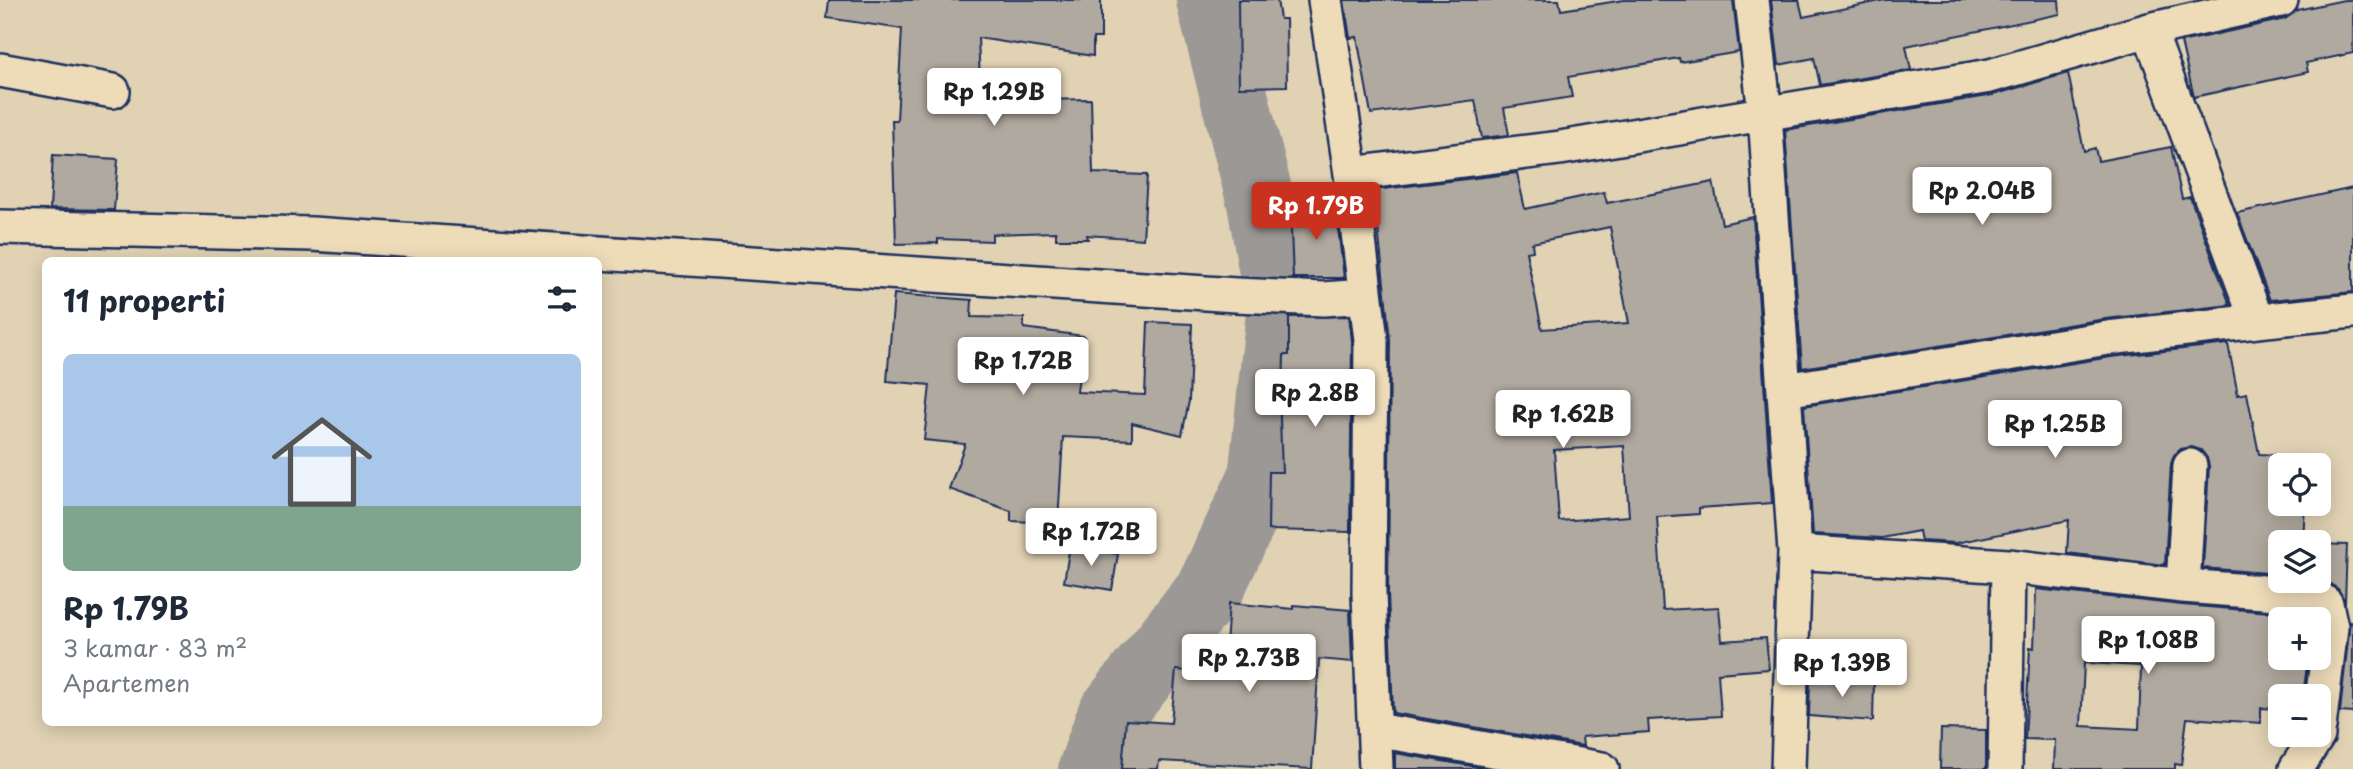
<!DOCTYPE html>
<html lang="id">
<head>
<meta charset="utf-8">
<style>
	body { margin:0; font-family:"Playpen Sans",sans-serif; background:#f6f6f7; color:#1f2937; height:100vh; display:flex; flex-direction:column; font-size:26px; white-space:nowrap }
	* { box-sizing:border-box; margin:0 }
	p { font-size:23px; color:#747a83 }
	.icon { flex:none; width:38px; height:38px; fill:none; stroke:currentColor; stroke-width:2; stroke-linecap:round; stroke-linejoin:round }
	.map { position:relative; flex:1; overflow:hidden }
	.drawer { position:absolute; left:42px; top:257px; width:560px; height:469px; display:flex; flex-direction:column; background:#fff; border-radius:10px; box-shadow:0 4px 18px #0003 }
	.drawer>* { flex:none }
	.fabs { position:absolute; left:2268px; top:453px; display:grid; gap:14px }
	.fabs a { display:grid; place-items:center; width:63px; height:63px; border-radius:10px; background:#fff; box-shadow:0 4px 18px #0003; font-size:35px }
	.price { position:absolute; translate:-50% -60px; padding:0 16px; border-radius:7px; background:#fff; color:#222; font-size:23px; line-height:46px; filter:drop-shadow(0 2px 4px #0008) }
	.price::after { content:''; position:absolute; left:50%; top:42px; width:21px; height:16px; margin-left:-10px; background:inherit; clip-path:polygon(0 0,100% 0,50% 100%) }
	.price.active { background:#c8321e; color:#fff }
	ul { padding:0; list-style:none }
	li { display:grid; align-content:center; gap:14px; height:371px; padding:0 21px }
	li+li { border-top:2px solid #e0e1e3 }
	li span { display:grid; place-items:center; height:217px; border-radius:10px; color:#555 }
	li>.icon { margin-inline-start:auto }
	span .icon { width:126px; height:126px; fill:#fffc; stroke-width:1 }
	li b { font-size:30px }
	h2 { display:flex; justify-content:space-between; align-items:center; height:84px; padding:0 21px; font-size:30px }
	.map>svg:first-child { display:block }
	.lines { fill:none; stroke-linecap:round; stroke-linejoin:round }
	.river { stroke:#9b9895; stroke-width:68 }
	.building { fill:#b0a99f; stroke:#1b2f5e; stroke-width:2; fill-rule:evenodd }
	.minor-casing { stroke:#1b2f5e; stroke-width:38 }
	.minor { stroke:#eedcb9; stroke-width:33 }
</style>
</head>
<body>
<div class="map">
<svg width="2353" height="769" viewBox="0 0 2353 769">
	<rect width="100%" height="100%" fill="#e1d2b4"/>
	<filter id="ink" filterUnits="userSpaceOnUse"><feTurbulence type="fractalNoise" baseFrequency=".0143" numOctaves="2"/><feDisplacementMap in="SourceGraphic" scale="14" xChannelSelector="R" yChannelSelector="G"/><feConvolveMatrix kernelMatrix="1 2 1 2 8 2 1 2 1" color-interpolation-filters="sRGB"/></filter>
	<g filter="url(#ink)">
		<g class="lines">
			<!-- river -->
			<path class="river" d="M1092 769 1111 715 1210 589 1262 478 1280 313 1261 203 1210 0"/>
		</g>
		<!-- building -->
		<path class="building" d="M829 0H1101V38H1093V56L978 38 981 101 1091 99 1093 173 1147 175 1143 239 1087 235 1088 239H1056V232L992 234V241L938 239V243L896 244 892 120H897L902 29 827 18Z
			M1238 0H1277L1280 19H1286L1287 86 1239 87Z
			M1344 0H1559L1561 10 1624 0H1733L1739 52 1680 62 1679 58 1568 77 1572 97 1504 108 1509 135 1482 138 1475 100 1371 114 1357 37 1350 38Z
			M1771 0H1799L1803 17 1885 0H2059L2060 14 1906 46 1911 70 1820 85 1814 58 1779 65Z
			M2344 0H2353V53L2306 63 2308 72 2194 97 2181 42 2285 19 2297 10Z
			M2068 73 2084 151 2095 148 2098 161 2171 147 2182 199 2190 197 2230 305 2105 319 1802 368 1785 130 1993 95Z
			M53 155 118 159 114 210 50 209Z
			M1517 173 1525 209 1604 192 1607 203 1713 182 1722 224 1753 217 1772 503 1699 508V514L1657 517 1663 610 1719 607 1722 641 1766 638 1769 669 1718 673 1721 716 1648 720 1649 732 1582 737 1583 746 1393 713 1388 594 1390 340 1374 190ZM1610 227 1629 323 1542 329 1526 252 1533 251 1532 243ZM1624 446 1629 516 1559 521 1554 450Z
			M2353 188V292L2270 300 2237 213Z
			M1335 203 1344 278H1293L1290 205Z
			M894 294 972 300 971 317 1024 318V328L1084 336 1077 392 1145 395 1148 322 1192 324 1189 401 1182 435 1132 423V440L1063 437 1058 523 1011 521V511L949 489 965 444 924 440 930 385 887 381Z
			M1349 316 1352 341 1350 532 1268 530 1269 472H1282L1279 392H1283L1284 355H1289V317Z
			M2228 344 2238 395 2247 393 2259 454 2277 455 2275 486H2280V504H2305L2303 542H2280V574L2203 568 2209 466 2207 458 2201 450 2192 447 2181 449 2174 455 2171 464 2165 565 2067 553 2069 520 1956 543 1921 541 1919 531 1882 538 1813 534 1804 406 2111 357Z
			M2319 544 2347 545 2345 602 2338 589 2319 577Z
			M1070 545 1118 554 1112 590 1064 582Z
			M2036 589 2182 605 2309 615 2310 620H2280V658H2308L2303 696H2280V709L2261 708V723L2187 718 2181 765 2175 764V769H2054L2055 740 2025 739 2030 647 2034 648ZM2084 663 2141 666 2139 729 2081 726Z
			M1229 603 1294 609V605L1350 610 1352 662 1319 659 1312 769 1159 761 1158 769H1122L1126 720 1171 723 1176 670 1224 674Z
			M2350 622H2353V713L2340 712Z
			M1810 678 1874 682 1873 721 1809 716Z
			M1941 729 1986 730V769H1940Z
			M1395 753 1489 769H1395Z"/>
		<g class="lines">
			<defs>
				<path id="minor" d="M1325 0 1351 174 1371 340 1369 594 1376 769
					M1752 0 1765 114 1795 552 2008 566 2005 769
					M2149 30 2257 321 2353 311
					M0 70 113 91
					M1351 174 1560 148 1990 76 2149 30 2281 0
					M0 227 312 234 1236 295 1324 299 1365 296
					M1785 390 2108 338 2257 321
					M2008 566 2183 586 2316 596 2326 604 2331 627 2319 727
					M2183 586 2190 466
					M1376 730 1602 769
					M1788 769 1795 552
					M2296 769 2318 735"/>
			</defs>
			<!-- minor casing -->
			<use href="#minor" class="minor-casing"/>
			<!-- minor -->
			<use href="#minor" class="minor"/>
		</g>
	</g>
</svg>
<div class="fabs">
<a><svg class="icon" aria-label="locate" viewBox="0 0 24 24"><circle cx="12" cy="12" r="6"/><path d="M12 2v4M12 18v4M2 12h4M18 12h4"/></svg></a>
<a><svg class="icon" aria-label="layers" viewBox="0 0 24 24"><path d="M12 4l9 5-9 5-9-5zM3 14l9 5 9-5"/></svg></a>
<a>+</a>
<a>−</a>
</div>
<b class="price" style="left:994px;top:128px">Rp 1.29B</b>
<b class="price" style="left:1982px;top:227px">Rp 2.04B</b>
<b class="price active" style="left:1316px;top:242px">Rp 1.79B</b>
<b class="price" style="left:1023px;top:397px">Rp 1.72B</b>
<b class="price" style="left:1315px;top:429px">Rp 2.8B</b>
<b class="price" style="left:1563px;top:450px">Rp 1.62B</b>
<b class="price" style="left:2055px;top:460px">Rp 1.25B</b>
<b class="price" style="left:1091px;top:568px">Rp 1.72B</b>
<b class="price" style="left:2148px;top:676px">Rp 1.08B</b>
<b class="price" style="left:1249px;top:694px">Rp 2.73B</b>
<b class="price" style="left:1842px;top:699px">Rp 1.39B</b>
<section class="drawer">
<h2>11 properti<svg class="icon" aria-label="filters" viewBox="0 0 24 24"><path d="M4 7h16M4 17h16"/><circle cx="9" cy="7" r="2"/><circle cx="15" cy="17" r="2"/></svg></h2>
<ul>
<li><span style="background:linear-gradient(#a9c7e8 70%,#7fa58c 0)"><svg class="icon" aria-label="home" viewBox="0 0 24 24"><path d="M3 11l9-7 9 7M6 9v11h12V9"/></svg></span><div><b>Rp 1.79B</b><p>3 kamar · 83 m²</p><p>Apartemen</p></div></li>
</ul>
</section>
</div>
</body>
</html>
